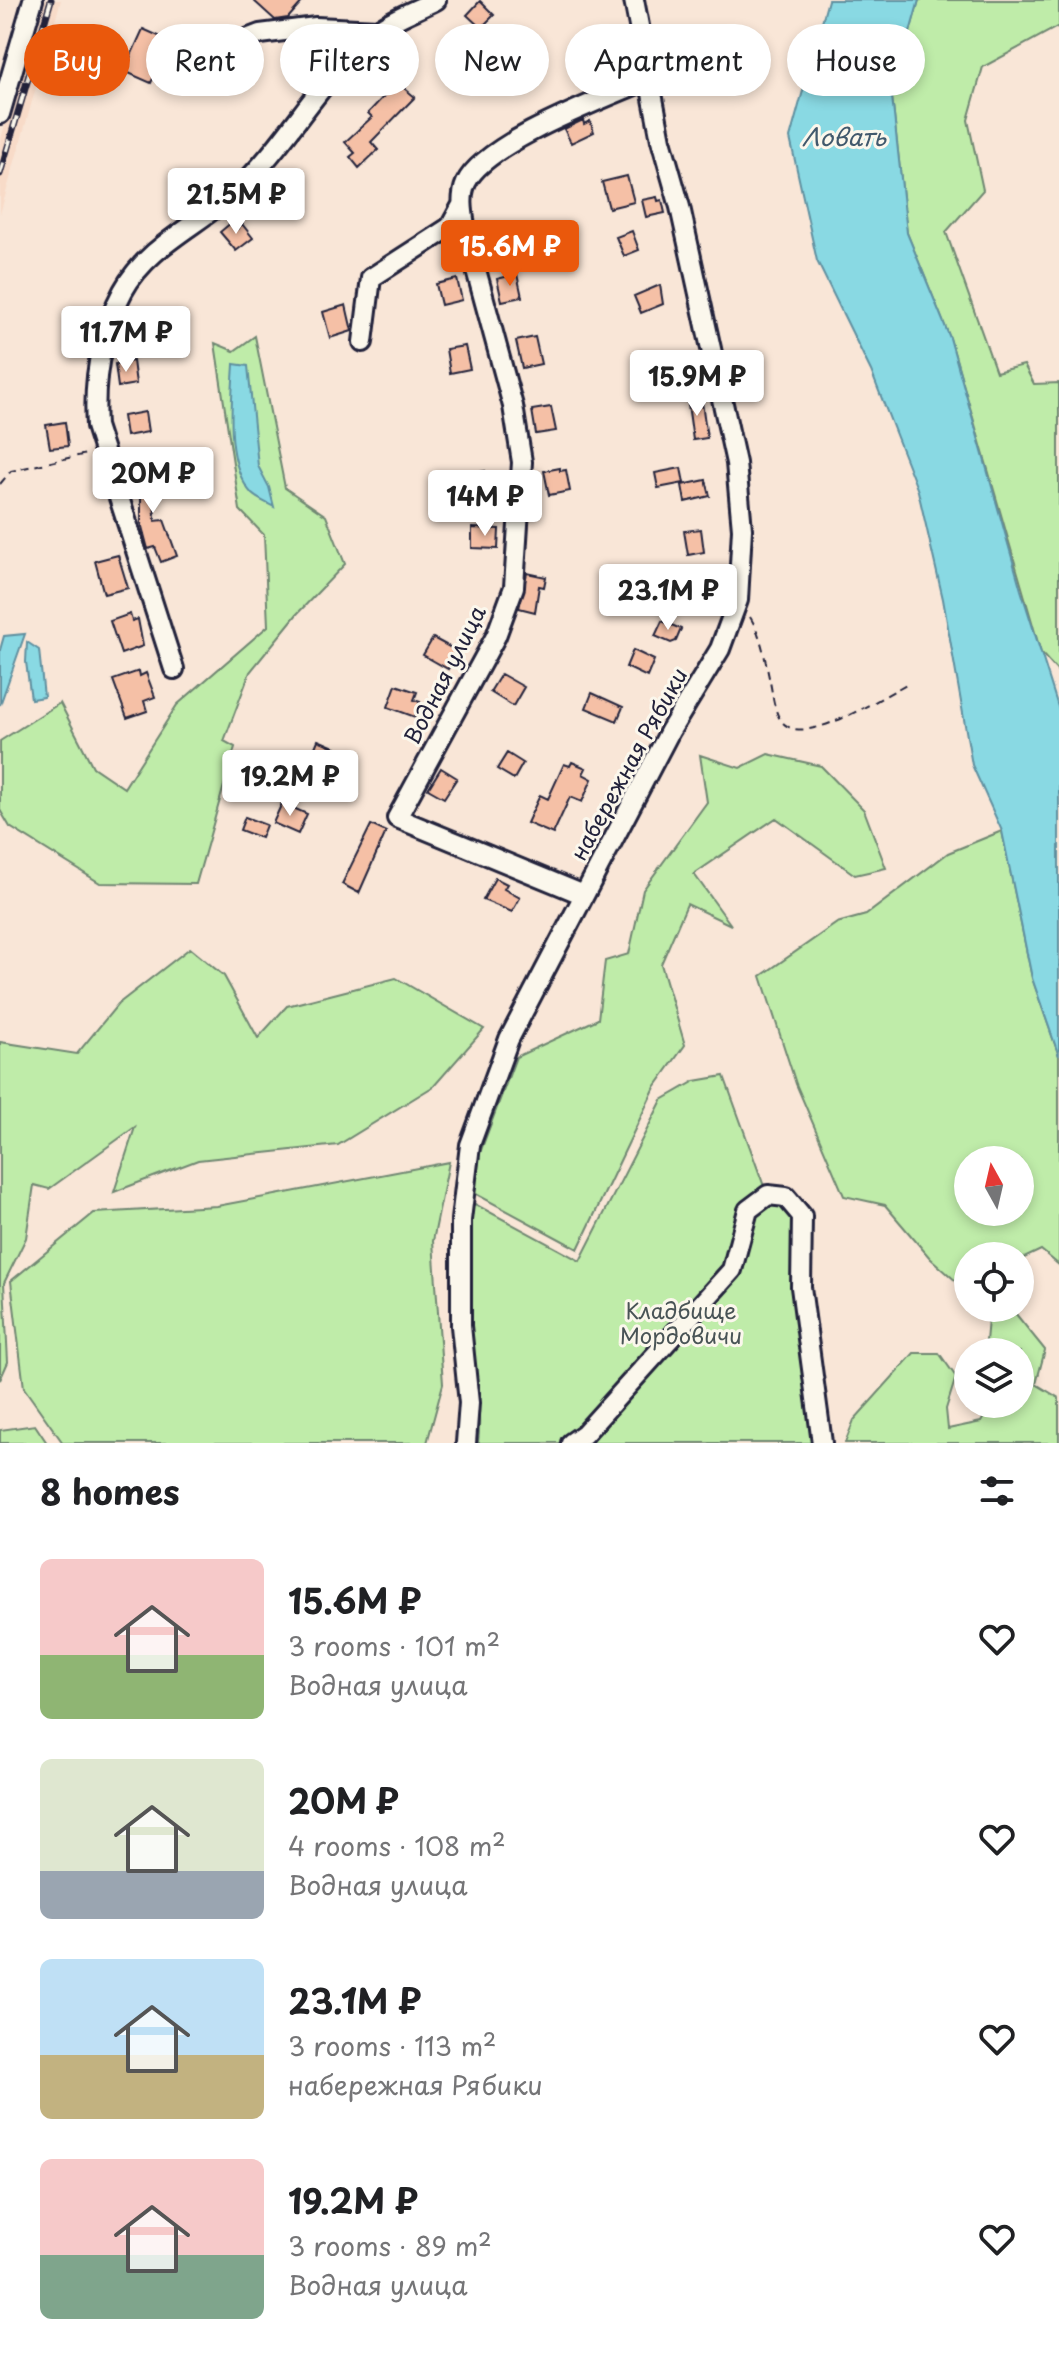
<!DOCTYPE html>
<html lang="en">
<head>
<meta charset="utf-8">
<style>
	body { margin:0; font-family:"Playpen Sans",sans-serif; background:#f2f2f2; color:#202124; height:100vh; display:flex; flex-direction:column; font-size:30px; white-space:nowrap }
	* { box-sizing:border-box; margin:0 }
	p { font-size:26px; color:#757577 }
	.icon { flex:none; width:44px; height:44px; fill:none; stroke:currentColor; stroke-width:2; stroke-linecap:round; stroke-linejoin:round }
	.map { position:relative; height:1443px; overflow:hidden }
	.panel { display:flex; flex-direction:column; background:#fff; flex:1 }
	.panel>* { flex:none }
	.top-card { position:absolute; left:24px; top:24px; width:1012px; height:72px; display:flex; gap:16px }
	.needle { width:52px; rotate:352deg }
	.controls { position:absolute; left:954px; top:1146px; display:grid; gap:16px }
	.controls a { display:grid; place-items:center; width:80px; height:80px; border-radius:50%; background:#fff; box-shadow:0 4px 12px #0003; font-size:40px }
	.price { position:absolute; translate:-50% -68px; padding:0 18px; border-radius:8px; background:#fff; color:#222; font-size:26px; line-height:52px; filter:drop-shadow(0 2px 4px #0008) }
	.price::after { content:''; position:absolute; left:50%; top:48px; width:24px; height:18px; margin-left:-12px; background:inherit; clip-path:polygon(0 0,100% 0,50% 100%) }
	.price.on { background:#ea580c; color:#fff }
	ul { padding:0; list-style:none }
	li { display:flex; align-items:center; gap:24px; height:200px; padding:0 40px }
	li span { display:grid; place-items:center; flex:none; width:224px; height:160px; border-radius:12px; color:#555 }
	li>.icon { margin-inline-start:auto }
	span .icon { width:96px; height:96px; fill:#fffc; stroke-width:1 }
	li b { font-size:34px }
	h2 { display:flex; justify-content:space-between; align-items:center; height:96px; padding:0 40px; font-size:34px }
	.tag { padding:0 28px; border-radius:36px; background:#fff; box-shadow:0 4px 12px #0003; font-size:28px; line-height:72px }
	.tag.on { background:#ea580c; color:#fff }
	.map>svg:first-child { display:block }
	.built { fill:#f8dbc8 }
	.green { fill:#bfeca9; stroke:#708772; stroke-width:2; fill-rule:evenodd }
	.water { fill:#89d9e3; stroke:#6090a0; stroke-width:2 }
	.building { fill:#f5c0a6; stroke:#22223b; stroke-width:2 }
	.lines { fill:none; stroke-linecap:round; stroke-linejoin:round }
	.minor-casing { stroke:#22223b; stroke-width:24 }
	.path { stroke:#22223b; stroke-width:2; stroke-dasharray:8 6; stroke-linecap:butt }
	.minor { stroke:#fbf7ec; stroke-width:18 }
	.rail-casing { stroke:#22223b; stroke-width:7 }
	.rail { stroke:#fbf7ec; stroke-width:4; stroke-dasharray:12; stroke-linecap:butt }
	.labels { text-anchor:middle; stroke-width:6; stroke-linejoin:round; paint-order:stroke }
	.street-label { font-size:22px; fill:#22223b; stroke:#fbf7ec }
	.park-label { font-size:22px; fill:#495456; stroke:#fbf7ec }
	.water-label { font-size:24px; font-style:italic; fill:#41596d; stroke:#fbf7ec }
</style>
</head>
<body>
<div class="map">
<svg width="1059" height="1443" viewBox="0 0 1059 1443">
	<rect width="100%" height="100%" fill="#f9e6d7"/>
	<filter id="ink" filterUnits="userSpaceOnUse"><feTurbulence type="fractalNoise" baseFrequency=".0125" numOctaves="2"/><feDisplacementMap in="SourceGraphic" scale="16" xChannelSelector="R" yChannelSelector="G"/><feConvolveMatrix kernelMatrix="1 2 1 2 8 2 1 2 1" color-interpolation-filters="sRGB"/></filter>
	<g filter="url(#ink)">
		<!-- built -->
		<path class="built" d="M41 0H61L0 214V142Z"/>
		<!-- green -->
		<path class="green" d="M919 0H1059V26L983 67 968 120 983 190 946 232 996 372 1024 365 1034 384 1059 383V673L1041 653 950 338 907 233 892 97Z
			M255 336 285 488 326 516 345 564 297 614 250 672 224 741 235 747 196 884 100 883 10 827 0 810V741L60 703 93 767 124 788 177 705 268 626 264 535 240 510 215 343 234 351Z
			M768 754 821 766 864 810 886 868 855 875 776 818 694 874 731 925 687 904 661 964 685 1045 655 1087 578 1249 474 1193 480 1153 516 1057 598 1019 605 961 629 954 643 890 707 802 700 755 740 768Z
			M1002 831 1032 978 1059 1056V1265L1041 1250 1020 1260V1256H968V1281L958 1283 930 1258 885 1205 844 1196 796 1084 761 976 837 923 866 915 948 853ZM968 1160H1020V1212H968Z
			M190 948 224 976 258 1038 287 1006 396 978 484 1029 434 1086 338 1145 198 1160 114 1192 135 1127 49 1189 34 1185 26 1238 4 1283 8 1362 0 1380V1042L77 1054 118 1004Z
			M724 1076 769 1200 783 1202 797 1217 817 1443H478C482 1410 475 1384 471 1351 466 1313 464 1240 473 1203L580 1261 662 1100 695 1081Z
			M449 1162 433 1241 443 1384 427 1443H63L24 1388 11 1281 94 1213 217 1206Z
			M1011 1308 1045 1350 1036 1384 1059 1398V1443H845L854 1420 914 1353H939L956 1377 946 1409 948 1429 981 1422 992 1404H1020V1352H985L989 1309Z
			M35 1425 47 1443H0V1430Z"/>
		<!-- water -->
		<path class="water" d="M828 0H919L892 97 907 233 950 338 1021 590 1059 710V1056L1032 978 1002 831 972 765 943 599 918 491 871 371 817 261 790 138Z
			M234 364 248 366 258 466 269 487 274 507C267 503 257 499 252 494 224 463 232 402 234 364Z
			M25 634 0 705V650L4 636Z
			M27 642 39 650 44 697 31 699 26 662Z"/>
		<!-- building -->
		<path class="building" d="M253 0H304L288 18 275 20Z
			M480 1 494 15 481 28 467 15Z
			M143 29 170 41 151 83 124 71Z
			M381 56 394 80 415 97 371 142 378 150 359 168 350 157 355 153 345 142 372 117 368 113 389 91 370 62Z
			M583 120 584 124 590 121 594 132 571 143 564 129Z
			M627 176 634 202 609 208 602 182Z
			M657 197 658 201 662 200 665 213 646 217 642 200Z
			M232 222 237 229 242 224 253 238 236 251 220 232Z
			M632 231 639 250 624 256 616 237Z
			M517 274 522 297 502 301 497 279Z
			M457 279 462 300 441 305 436 284Z
			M660 285 663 304 641 313 634 296Z
			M346 305 352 331 330 338 323 312Z
			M535 337 541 364 522 368 516 341Z
			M465 346 470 369 450 373 446 349Z
			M133 361 136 384 118 387 115 364Z
			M676 364 679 385 652 388 649 368Z
			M701 395 707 438 693 440 687 397Z
			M551 407 556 431 536 434 532 410Z
			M145 412 148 432 126 436 123 416Z
			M65 422 68 446 50 448 46 425Z
			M154 467 158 491 154 492 155 521 164 520 177 556 161 562 155 547 148 549 141 523V494H136L133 471Z
			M560 468V471L566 470 570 491 549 495 544 471Z
			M681 468 684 483 658 488 655 473Z
			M485 471 490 491 471 495 466 475Z
			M706 480 710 496 685 502 682 485Z
			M472 528 499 529 498 549 472 548Z
			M701 529 704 552 688 555 684 531Z
			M118 555 128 588 104 594 95 561Z
			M527 573 546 577 544 587 539 586 535 612 519 608Z
			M130 614 132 621 138 619 143 646 121 654 110 621Z
			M662 621 681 629 676 641 671 643 655 636Z
			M433 638 457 651 448 669 423 655Z
			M633 650 654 660 647 677 626 667Z
			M139 671 140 676 146 673 155 697 144 701 147 711 127 718 113 680Z
			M501 674 524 687 513 706 490 692Z
			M396 685 417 692 414 700 420 702 415 717 388 707Z
			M592 693 623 707 617 721 586 708Z
			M318 740 339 749 329 771 319 767 321 761 311 757Z
			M507 753 523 763 514 779 497 769Z
			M572 762 586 768 583 774 592 779 582 802 570 797 553 834 527 823 540 795 548 799 564 764 570 766Z
			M441 768 457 778 444 798 428 789Z
			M282 803 307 814 298 834 273 823Z
			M245 817 266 825 261 838 240 830Z
			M371 825 386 832 359 893 342 884Z
			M495 878 507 884 504 889 520 898 512 912 483 900Z"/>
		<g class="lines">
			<defs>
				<path id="minor" d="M200 57 260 34 316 27 378 30
					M0 114 33 0
					M363 342 371 278 450 227 462 205
					M174 669 96 426C93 378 100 334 123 291 148 245 199 225 236 191 288 144 321 75 377 31 393 18 417 10 436 0
					M584 895 397 818 496 636 514 587 522 462 513 406 466 233C464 217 459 199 466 183 485 142 606 98 649 79
					M466 1443 469 1403 461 1326V1220L470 1145 509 1039 670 731 720 649 738 600 742 529 736 463 680 207 661 140 634 0
					M571 1443 584 1434 732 1270 748 1210 768 1195 786 1197 802 1216 801 1287 822 1443"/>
			</defs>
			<!-- minor casing -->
			<use href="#minor" class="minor-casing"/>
			<!-- path -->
			<path class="path" d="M0 484 11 471 86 454
				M750 617C762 636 765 660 770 682 773 695 774 719 787 726 813 743 885 695 910 682"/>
			<!-- minor -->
			<use href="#minor" class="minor"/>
			<defs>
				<path id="rail" d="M0 174 51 0"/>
			</defs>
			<!-- rail casing -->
			<use href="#rail" class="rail-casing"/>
			<!-- rail -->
			<use href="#rail" class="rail"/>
		</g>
	</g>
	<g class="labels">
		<!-- street labels -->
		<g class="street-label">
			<text transform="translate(445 675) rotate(-63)" y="8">Водная улица</text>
			<text transform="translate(629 764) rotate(-61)" y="8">набережная Рябики</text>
		</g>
		<!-- park labels -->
		<g class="park-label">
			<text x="681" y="1319">Кладбище<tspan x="681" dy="25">Мордовичи</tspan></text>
		</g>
		<!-- water labels -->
		<g class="water-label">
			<text x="844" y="146">Ловать</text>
		</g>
	</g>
</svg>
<div class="controls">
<a><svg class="needle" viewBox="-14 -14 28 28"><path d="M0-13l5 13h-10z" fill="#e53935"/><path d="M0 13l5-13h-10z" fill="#757577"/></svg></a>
<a><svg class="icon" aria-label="locate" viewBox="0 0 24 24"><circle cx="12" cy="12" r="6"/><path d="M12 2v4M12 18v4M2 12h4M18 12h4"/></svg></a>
<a><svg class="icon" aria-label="layers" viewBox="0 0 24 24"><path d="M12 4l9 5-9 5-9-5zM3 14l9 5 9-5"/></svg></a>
</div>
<b class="price" style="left:236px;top:236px">21.5M ₽</b>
<b class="price on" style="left:510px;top:288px">15.6M ₽</b>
<b class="price" style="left:126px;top:374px">11.7M ₽</b>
<b class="price" style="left:697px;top:418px">15.9M ₽</b>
<b class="price" style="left:153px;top:515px">20M ₽</b>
<b class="price" style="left:485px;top:538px">14M ₽</b>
<b class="price" style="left:668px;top:632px">23.1M ₽</b>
<b class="price" style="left:290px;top:818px">19.2M ₽</b>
<div class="top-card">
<a class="tag on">Buy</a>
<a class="tag">Rent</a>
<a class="tag">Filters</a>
<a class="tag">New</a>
<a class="tag">Apartment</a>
<a class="tag">House</a>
</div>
</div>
<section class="panel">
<h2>8 homes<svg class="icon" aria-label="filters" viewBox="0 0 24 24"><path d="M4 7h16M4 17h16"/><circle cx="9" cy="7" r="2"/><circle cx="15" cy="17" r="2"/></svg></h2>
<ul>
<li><span style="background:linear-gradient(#f6c9c9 60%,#8fb573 0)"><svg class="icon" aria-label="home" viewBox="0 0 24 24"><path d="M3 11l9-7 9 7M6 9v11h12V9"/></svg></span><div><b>15.6M ₽</b><p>3 rooms · 101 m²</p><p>Водная улица</p></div><svg class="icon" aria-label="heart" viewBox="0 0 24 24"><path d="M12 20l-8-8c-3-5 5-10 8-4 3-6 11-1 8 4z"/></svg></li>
<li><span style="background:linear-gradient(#dfe7d0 70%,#9aa5b1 0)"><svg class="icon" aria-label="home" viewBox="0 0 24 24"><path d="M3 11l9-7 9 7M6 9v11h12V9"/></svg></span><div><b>20M ₽</b><p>4 rooms · 108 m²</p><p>Водная улица</p></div><svg class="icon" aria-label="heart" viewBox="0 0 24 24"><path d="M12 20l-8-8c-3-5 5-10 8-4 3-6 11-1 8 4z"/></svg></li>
<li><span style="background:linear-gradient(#bfe0f5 60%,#c2b280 0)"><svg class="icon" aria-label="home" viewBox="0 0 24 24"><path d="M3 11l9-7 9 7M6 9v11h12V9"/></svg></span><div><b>23.1M ₽</b><p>3 rooms · 113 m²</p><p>набережная Рябики</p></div><svg class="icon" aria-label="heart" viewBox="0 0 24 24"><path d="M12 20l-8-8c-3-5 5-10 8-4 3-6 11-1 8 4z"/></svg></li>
<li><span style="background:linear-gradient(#f6c9c9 60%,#7fa58c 0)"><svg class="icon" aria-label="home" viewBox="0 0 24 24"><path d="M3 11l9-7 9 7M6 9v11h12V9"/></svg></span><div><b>19.2M ₽</b><p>3 rooms · 89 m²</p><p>Водная улица</p></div><svg class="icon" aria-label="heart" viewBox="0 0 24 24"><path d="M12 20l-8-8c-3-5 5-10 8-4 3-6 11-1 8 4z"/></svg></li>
</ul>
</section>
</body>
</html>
